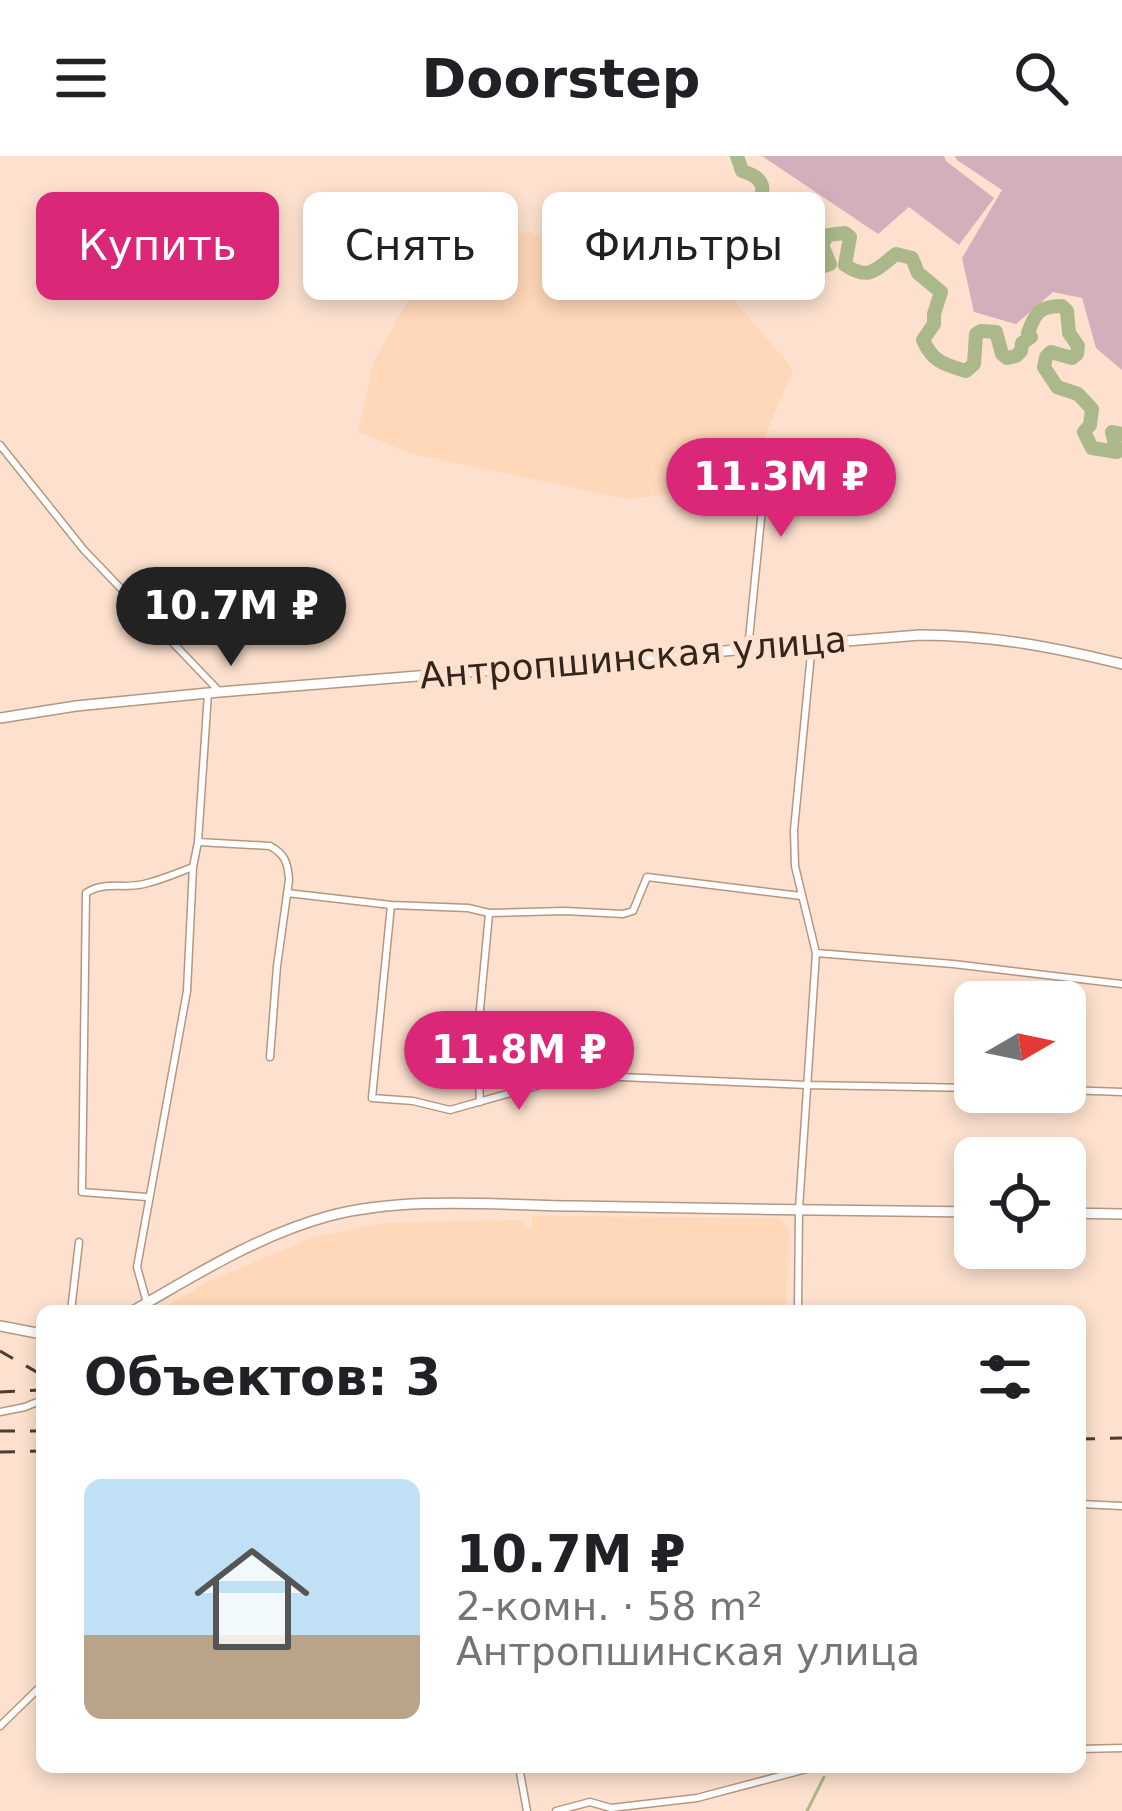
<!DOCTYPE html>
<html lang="ru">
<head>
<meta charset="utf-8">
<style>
	body { margin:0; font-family:"DejaVu Sans",sans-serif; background:#f6f6f6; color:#202124; height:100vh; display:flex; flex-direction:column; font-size:45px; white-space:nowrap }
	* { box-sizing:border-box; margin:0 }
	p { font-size:39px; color:#757577 }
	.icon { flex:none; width:66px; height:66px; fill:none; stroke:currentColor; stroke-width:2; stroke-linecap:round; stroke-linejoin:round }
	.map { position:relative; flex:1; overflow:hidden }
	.side { position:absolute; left:36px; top:1149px; width:1050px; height:468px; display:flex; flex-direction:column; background:#fff; border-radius:18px; box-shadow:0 6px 18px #0003 }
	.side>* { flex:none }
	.hud { position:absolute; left:36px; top:36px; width:1050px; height:108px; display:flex; gap:24px }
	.needle { width:78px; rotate:81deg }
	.fabs { position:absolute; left:954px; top:825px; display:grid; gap:24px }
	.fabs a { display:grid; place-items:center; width:132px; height:132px; border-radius:18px; background:#fff; box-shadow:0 6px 18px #0003; font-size:60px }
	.price { position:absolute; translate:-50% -102px; padding:0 27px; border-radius:42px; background:#db2777; color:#fff; font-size:39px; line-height:78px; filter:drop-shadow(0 3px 6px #0008) }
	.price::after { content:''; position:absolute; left:50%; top:72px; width:36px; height:27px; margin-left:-18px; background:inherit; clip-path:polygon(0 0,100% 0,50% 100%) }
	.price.current { background:#222; color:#fff }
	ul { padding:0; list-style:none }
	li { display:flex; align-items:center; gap:36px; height:300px; padding:0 48px }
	li span { display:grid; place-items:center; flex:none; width:336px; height:240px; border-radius:18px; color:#555 }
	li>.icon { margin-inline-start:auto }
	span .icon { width:144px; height:144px; fill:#fffc; stroke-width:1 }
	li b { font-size:51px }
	h2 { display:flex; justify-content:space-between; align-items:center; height:144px; padding:0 48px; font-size:51px }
	.chip { padding:0 42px; border-radius:18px; background:#fff; box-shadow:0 6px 18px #0003; font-size:42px; line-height:108px }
	.chip.current { background:#db2777; color:#fff }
	header { display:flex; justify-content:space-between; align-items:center; height:156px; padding:0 48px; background:#fff; font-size:54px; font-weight:700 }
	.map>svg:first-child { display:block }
	.built { fill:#ffd7b9 }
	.green { fill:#d2afbb }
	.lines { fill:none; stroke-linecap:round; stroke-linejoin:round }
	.stream { stroke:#abb889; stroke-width:3 }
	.river { stroke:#abb889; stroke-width:14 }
	.street-casing { stroke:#b6967f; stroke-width:9 }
	.secondary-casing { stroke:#b6967f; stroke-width:12 }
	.street { stroke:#fff; stroke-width:6 }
	.secondary { stroke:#fff; stroke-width:9 }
	.rail { stroke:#4c3d33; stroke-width:3; stroke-dasharray:15 15; stroke-linecap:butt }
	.labels { text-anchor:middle; stroke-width:10; stroke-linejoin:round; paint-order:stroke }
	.street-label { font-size:36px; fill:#31251c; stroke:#fde1ce }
</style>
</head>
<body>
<header><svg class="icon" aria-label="menu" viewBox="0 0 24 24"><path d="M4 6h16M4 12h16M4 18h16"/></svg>Doorstep<svg class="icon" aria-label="search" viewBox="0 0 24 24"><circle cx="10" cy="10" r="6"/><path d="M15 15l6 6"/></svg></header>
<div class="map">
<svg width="1122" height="1655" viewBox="0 0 1122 1655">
	<rect width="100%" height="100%" fill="#fde1ce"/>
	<!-- built -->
	<path class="built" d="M529 76 720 128 793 213 763 285 754 294 733 293 729 332 628 343 413 298 358 276 373 207 439 89Z
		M532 1060 781 1062 789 1075 786 1155H158L207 1126 314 1081 384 1067 524 1064V1071H532Z"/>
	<!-- green -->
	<path class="green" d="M762 0H944L946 5 994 42 959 89 909 51 878 78Z
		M955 0H1122V214L1096 192 1082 142 1053 136 1016 168 974 156 962 102 1002 34 957 4Z"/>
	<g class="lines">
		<!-- stream -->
		<path class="stream" d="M807 1655 824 1621"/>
		<!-- river -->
		<path class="river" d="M737 0 742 15C784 27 748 54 749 79L774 97 784 94 804 97 803 109 806 114H811L815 104 824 110 830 108 822 89 828 79 845 77 850 81 845 109C869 125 876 114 896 98L912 102 918 117 941 136 934 158V168L923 184C933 206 943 208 966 215L974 208 976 178 981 175 996 176 1002 198 1007 202 1016 200 1021 195 1022 187 1031 181 1028 177C1035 157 1039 150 1062 150L1067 155 1069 177 1078 190 1077 198 1072 202 1051 196 1046 201 1044 211 1057 231 1078 238 1092 253 1090 269 1084 276 1092 292 1117 296 1112 276 1122 278"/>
		<defs>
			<path id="street" d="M0 289 84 394 218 534
				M748 493 767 303 757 288
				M198 686 270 690C285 698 288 707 289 724L277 810 270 901
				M287 737 391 749 468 752 489 757 565 755 623 758 633 755 647 721 801 740
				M391 749 372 942 413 945 450 954 575 919 807 929 975 932
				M816 797 953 808 1122 828
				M1065 934 1122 936
				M480 946 477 885 489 758
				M147 1041 82 1036 86 737C103 725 124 733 144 728 161 724 177 717 193 711
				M147 1147 137 1111 187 835 193 711 198 686 208 537
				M71 1155 79 1086
				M798 1155 799 1053 816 797 795 710 794 674 812 487
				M0 1256 25 1251 42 1244
				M1080 1348 1122 1350
				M0 1570 42 1529
				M1080 1593 1122 1592
				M519 1611 527 1655
				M556 1655 590 1646 611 1652 697 1642 814 1611"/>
			<path id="secondary" d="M0 562 76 550 208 537 920 479C990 479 1054 491 1122 508
				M1065 1057 1122 1058
				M133 1155C195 1119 259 1079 329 1060 406 1040 496 1049 574 1050 708 1052 841 1055 975 1056
				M0 1170 42 1178"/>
		</defs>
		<!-- street casing -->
		<use href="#street" class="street-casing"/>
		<!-- secondary casing -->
		<use href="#secondary" class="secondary-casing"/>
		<!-- street -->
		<use href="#street" class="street"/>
		<!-- secondary -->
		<use href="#secondary" class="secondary"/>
		<!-- rail -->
		<path class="rail" d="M0 1195 42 1219
			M0 1236 42 1234
			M0 1275H42
			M1080 1283 1122 1282
			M0 1296 42 1295"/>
	</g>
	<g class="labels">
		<!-- street labels -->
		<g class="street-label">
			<text transform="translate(633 501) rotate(-5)" y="13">Антропшинская улица</text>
		</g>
	</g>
</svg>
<div class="fabs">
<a><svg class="needle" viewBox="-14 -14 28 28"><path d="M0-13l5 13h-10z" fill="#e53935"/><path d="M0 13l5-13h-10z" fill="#757577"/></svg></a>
<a><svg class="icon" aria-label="locate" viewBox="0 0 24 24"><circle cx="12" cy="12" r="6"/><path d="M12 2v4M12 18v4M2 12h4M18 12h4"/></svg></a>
</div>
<b class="price" style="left:781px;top:384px">11.3M ₽</b>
<b class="price current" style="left:231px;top:513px">10.7M ₽</b>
<b class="price" style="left:519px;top:957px">11.8M ₽</b>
<div class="hud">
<a class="chip current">Купить</a>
<a class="chip">Снять</a>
<a class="chip">Фильтры</a>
</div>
<section class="side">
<h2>Объектов: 3<svg class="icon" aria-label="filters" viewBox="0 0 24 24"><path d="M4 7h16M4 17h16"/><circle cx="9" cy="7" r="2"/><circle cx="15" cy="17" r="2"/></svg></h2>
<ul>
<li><span style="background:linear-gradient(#bfe0f5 65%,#b9a48a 0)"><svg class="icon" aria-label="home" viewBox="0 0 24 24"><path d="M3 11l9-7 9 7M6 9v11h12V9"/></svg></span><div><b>10.7M ₽</b><p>2-комн. · 58 m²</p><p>Антропшинская улица</p></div></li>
</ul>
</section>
</div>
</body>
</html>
